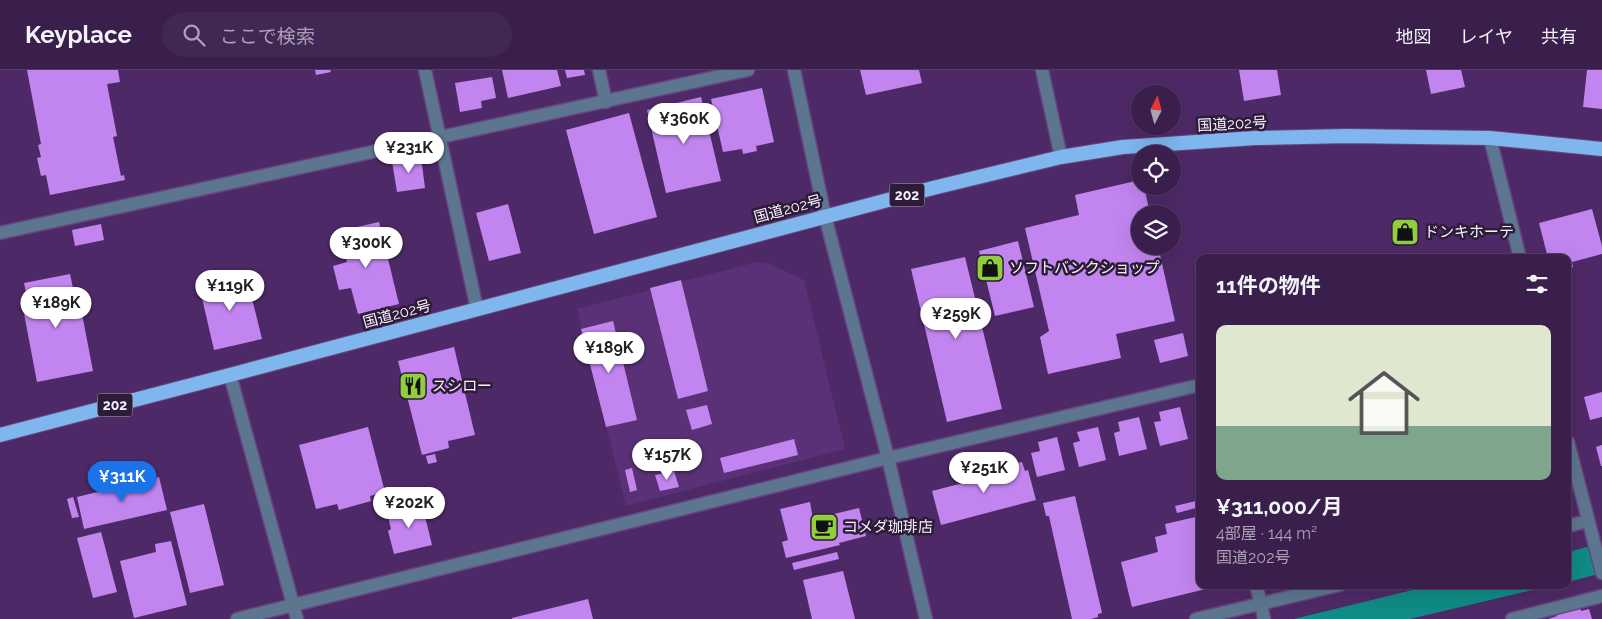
<!DOCTYPE html>
<html lang="ja">
<head>
<meta charset="utf-8">
<style>
	body { margin:0; font-family:Raleway,"Noto Sans JP",sans-serif; background:#412754; color:#f1f3f6; height:100vh; display:flex; flex-direction:column; font-size:19px; white-space:nowrap }
	* { box-sizing:border-box; margin:0 }
	p { font-size:16px; color:#aba2b6 }
	.icon { flex:none; width:28px; height:28px; fill:none; stroke:currentColor; stroke-width:2; stroke-linecap:round; stroke-linejoin:round }
	.map { position:relative; flex:1; overflow:hidden }
	.side { position:absolute; left:1196px; top:184px; width:375px; height:335px; display:flex; flex-direction:column; background:#3a1f4d; border-radius:10px; box-shadow:0 5px 20px #0002,0 0 0 1px #543d65 }
	.side>* { flex:none }
	.needle { width:32px; rotate:6deg }
	.controls { position:absolute; left:1131px; top:15px; display:grid; gap:10px }
	.controls a { display:grid; place-items:center; width:50px; height:50px; border-radius:50%; background:#3a1f4d; box-shadow:0 5px 20px #0002,0 0 0 1px #543d65; font-size:25px }
	.price { position:absolute; translate:-50% -42px; padding:0 11px; border-radius:18px; background:#fff; color:#222; font-size:16px; line-height:32px; filter:drop-shadow(0 1px 2px #0008) }
	.price::after { content:''; position:absolute; left:50%; top:30px; width:15px; height:11px; margin-left:-8px; background:inherit; clip-path:polygon(0 0,100% 0,50% 100%) }
	.price.current { background:#1a73e8; color:#fff }
	ul { padding:0; list-style:none }
	li { display:grid; align-content:center; gap:10px; height:265px; padding:0 20px }
	li+li { border-top:1px solid #543d65 }
	li span { display:grid; place-items:center; height:155px; border-radius:10px; color:#555 }
	li>.icon { margin-inline-start:auto }
	span .icon { width:90px; height:90px; fill:#fffc; stroke-width:1 }
	li b { font-size:21px }
	h2 { display:flex; justify-content:space-between; align-items:center; height:60px; padding:0 20px; font-size:21px }
	header { display:flex; align-items:center; gap:30px; box-sizing:border-box; height:70px; padding:0 25px; background:#3a1f4d; border-bottom:1px solid #543d65 }
	header strong { font-size:24px }
	nav { display:flex; gap:28px; margin-inline-start:auto; font-size:18px }
	.search { width:350px; height:45px; background:#412754; display:flex; align-items:center; gap:12px; box-sizing:border-box; padding:0 18px; border-radius:28px; color:#aba2b6; font-size:19px }
	.map>svg:first-child { display:block }
	.built { fill:#5a3176 }
	.water { fill:#108b85 }
	.building { fill:#c285f0 }
	.lines { fill:none; stroke-linecap:round; stroke-linejoin:round }
	.minor-casing { stroke:#66457c; stroke-width:15 }
	.tertiary-casing { stroke:#66457c; stroke-width:15 }
	.trunk-casing { stroke:#66457c; stroke-width:16 }
	.minor { stroke:#5d768f; stroke-width:12 }
	.tertiary { stroke:#5d768f; stroke-width:12 }
	.trunk { stroke:#7fb6ee; stroke-width:14 }
	.labels { text-anchor:middle; stroke-width:5; stroke-linejoin:round; paint-order:stroke }
	.shield { fill:#2c1c37; stroke:#bbb0c3; stroke-width:1 }
	.shield-label { font-size:14px; font-weight:bold; fill:#f8f0ff }
	.street-label { font-size:15px; fill:#f8f0ff; stroke:#2c1c37 }
	.poi-label { font-size:15px; fill:#f8f0ff; stroke:#2c1c37; text-anchor:start }
</style>
</head>
<body>
<header>
<strong>Keyplace</strong>
<div class="search"><svg class="icon" aria-label="search" viewBox="0 0 24 24"><circle cx="10" cy="10" r="6"/><path d="M15 15l6 6"/></svg>ここで検索</div>
<nav><a>地図</a><a>レイヤ</a><a>共有</a></nav>
</header>
<div class="map">
<svg width="1602" height="549" viewBox="0 0 1602 549">
	<rect width="100%" height="100%" fill="#4e2967"/>
	<!-- built -->
	<path class="built" d="M757 192 767 193 804 210 845 379 626 436 577 239Z"/>
	<!-- water -->
	<path class="water" d="M1602 473V503L1568 512V482Z
		M1433 515H1554L1410 549H1294Z"/>
	<!-- building -->
	<path class="building" d="M27 0H118L120 12 107 14 117 66 113 67 121 106 124 105 125 110 50 125 46 105 41 106 37 88 41 87 38 75 41 74Z
		M315 0H330L331 2 316 5Z
		M502 0H557L561 16 508 28Z
		M565 0H584L585 5 567 8Z
		M860 0H919L922 13 866 25Z
		M1239 0H1277L1281 25 1244 31Z
		M1426 0H1461L1465 17 1431 24Z
		M1587 0H1602V39L1583 37Z
		M492 7 496 28 481 31 482 38 460 42 455 13Z
		M762 18 774 72 756 76 757 81 743 84 742 79 723 82 711 29Z
		M701 27 721 111 666 123 647 40Z
		M629 43 657 147 594 164 566 60Z
		M421 87 425 118 397 122 392 91Z
		M1140 110V116H1144L1150 144H1140V176H1158L1175 251 1116 264 1121 288 1048 304 1040 267 1049 261 1025 158 1079 145 1075 125Z
		M508 134 521 183 489 191 476 143Z
		M1592 139 1602 176V184L1572 192 1573 197 1568 199V188H1548L1539 153Z
		M379 152 399 234 358 244 351 218 339 220 333 196 347 192 339 161Z
		M101 154 104 170 75 176 72 160Z
		M1018 171 1034 237 995 246 979 181Z
		M965 187 1002 339 947 352 911 199Z
		M70 204 74 223H78L93 301 37 312 22 233 28 232 24 213Z
		M246 204 262 269 214 280 199 215Z
		M681 210 708 321 678 329 650 218Z
		M613 251 637 350 606 357 581 259Z
		M1183 263 1188 286 1160 293 1154 270Z
		M454 277 475 365 448 371 449 378 422 385 398 291Z
		M1602 322V347L1590 350 1584 327Z
		M707 335 712 354 692 360 686 340Z
		M1180 337 1188 369 1160 376 1154 352 1161 351 1159 342Z
		M1139 347 1147 379 1119 386 1114 363 1120 361 1118 352Z
		M368 357 385 422 370 426 371 431 339 440 337 434 316 439 299 375Z
		M1098 357 1106 390 1079 397 1073 373 1080 371 1077 362Z
		M1057 367 1065 400 1037 407 1031 383 1040 381 1038 372Z
		M794 369 798 385 724 403 720 388Z
		M1602 375V396H1601L1596 377Z
		M435 384 437 392 428 394 426 386Z
		M1022 392 1025 401 1028 400 1036 430 941 455 932 421 963 413 962 407 978 403 979 408 1008 401 1007 395Z
		M632 398 637 420 630 422 625 400Z
		M674 401 679 417 660 421 655 405Z
		M159 407 167 440 84 459 77 427Z
		M416 421 418 428 387 435 385 428Z
		M1075 426 1102 543 1098 544V547L1091 549H1072L1049 446H1046L1043 433Z
		M73 427 79 447 72 448 67 429Z
		M1200 430V437L1177 443 1175 436Z
		M810 432 813 449 859 438 866 466 839 473 840 475 786 488 782 472 788 470 780 439Z
		M204 434 224 515 190 523 170 442Z
		M422 434 432 475 394 484 388 461 391 459 387 442Z
		M1200 446V515H1212L1210 518 1132 537 1121 492 1158 482 1155 467 1167 464 1165 454Z
		M101 462 117 522 93 528 77 468Z
		M171 471 187 535 134 548 120 491 156 482 155 474Z
		M837 482 839 489 794 500 792 493Z
		M843 501 855 549H812L803 510Z
		M588 529 593 549H512V548Z
		M1580 536 1581 541 1589 539 1592 549H1548L1557 546 1556 543Z"/>
	<g class="lines">
		<defs>
			<path id="minor" d="M425 0 477 239
				M599 0 606 32
				M1042 0 1061 87
				M1490 68 1520 188
				M0 163 748 0
				M1568 372 1602 503
				M1568 456 1588 451
				M1261 534 1264 549
				M1196 549 1340 515"/>
			<path id="tertiary" d="M794 0 825 146 888 388 926 549
				M230 305 297 549
				M1256 515 1261 534
				M237 549 888 388 1200 315
				M1512 549 1602 526"/>
			<path id="trunk" d="M0 365 230 305 933 118 1061 87 1123 77 1255 68 1347 66 1490 68 1602 79"/>
		</defs>
		<!-- minor casing -->
		<use href="#minor" class="minor-casing"/>
		<!-- tertiary casing -->
		<use href="#tertiary" class="tertiary-casing"/>
		<!-- trunk casing -->
		<use href="#trunk" class="trunk-casing"/>
		<!-- minor -->
		<use href="#minor" class="minor"/>
		<!-- tertiary -->
		<use href="#tertiary" class="tertiary"/>
		<!-- trunk -->
		<use href="#trunk" class="trunk"/>
	</g>
	<!-- icons -->
	<defs>
		<symbol id="shop-square" viewBox="-11 -11 22 22"><rect x="-9" y="-9" width="18" height="18" rx="4" fill="#92cd3e" stroke="#2c1c37"/><path d="M-5-2.5h2.3a2.7 3.5 0 0 1 5.4 0H5L5.5 6h-11ZM-1.5-2.5h3a1.5 2.3 0 0 0-3 0Z" fill="#111"/></symbol>
		<symbol id="restaurant-square" viewBox="-11 -11 22 22"><rect x="-9" y="-9" width="18" height="18" rx="4" fill="#92cd3e" stroke="#2c1c37"/><path d="M-5-6h1v4h1v-4h1v4h1v-4h1v5L-1.5 .5V6h-2V.5L-5-1ZM5-6V6H3V1.5H1.5Q1.5-4 5-6Z" fill="#111"/></symbol>
		<symbol id="cafe-square" viewBox="-11 -11 22 22"><rect x="-9" y="-9" width="18" height="18" rx="4" fill="#92cd3e" stroke="#2c1c37"/><path d="M-5.5-4.5H6V0H3Q3 3.5 0 3.5H-2.5Q-5.5 3.5-5.5 0ZM3-3.2v2h1.7v-2ZM-6 4.5H4V6H-6Z" fill="#111"/></symbol>
	</defs>
	<g fill-rule="evenodd">
		<use href="#shop-square" x="1389" y="146" width="32" height="32"/>
		<use href="#shop-square" x="974" y="182" width="32" height="32"/>
		<use href="#restaurant-square" x="397" y="300" width="32" height="32"/>
		<use href="#cafe-square" x="808" y="441" width="32" height="32"/>
	</g>
	<g class="labels">
		<!-- shield labels -->
		<g class="shield">
			<rect x="889.5" y="113.5" width="35" height="23" rx="4"/>
			<rect x="97.5" y="323.5" width="35" height="23" rx="4"/>
		</g>
		<g class="shield-label">
			<text x="907" y="130">202</text>
			<text x="115" y="340">202</text>
		</g>
		<!-- street labels -->
		<g class="street-label">
			<text transform="translate(1232 54) rotate(-3)" y="5">国道202号</text>
			<text transform="translate(788 139) rotate(-15)" y="5">国道202号</text>
			<text transform="translate(397 244) rotate(-15)" y="5">国道202号</text>
		</g>
		<!-- poi labels -->
		<g class="poi-label">
			<text x="1424" y="167">ドンキホーテ</text>
			<text x="1009" y="203">ソフトバンクショップ</text>
			<text x="432" y="321">スシロー</text>
			<text x="843" y="462">コメダ珈琲店</text>
		</g>
	</g>
</svg>
<div class="controls">
<a><svg class="needle" viewBox="-14 -14 28 28"><path d="M0-13l5 13h-10z" fill="#e53935"/><path d="M0 13l5-13h-10z" fill="#aba2b6"/></svg></a>
<a><svg class="icon" aria-label="locate" viewBox="0 0 24 24"><circle cx="12" cy="12" r="6"/><path d="M12 2v4M12 18v4M2 12h4M18 12h4"/></svg></a>
<a><svg class="icon" aria-label="layers" viewBox="0 0 24 24"><path d="M12 4l9 5-9 5-9-5zM3 14l9 5 9-5"/></svg></a>
</div>
<b class="price" style="left:684px;top:75px">¥360K</b>
<b class="price" style="left:409px;top:104px">¥231K</b>
<b class="price" style="left:366px;top:199px">¥300K</b>
<b class="price" style="left:230px;top:242px">¥119K</b>
<b class="price" style="left:56px;top:259px">¥189K</b>
<b class="price" style="left:956px;top:270px">¥259K</b>
<b class="price" style="left:609px;top:304px">¥189K</b>
<b class="price" style="left:667px;top:411px">¥157K</b>
<b class="price" style="left:984px;top:424px">¥251K</b>
<b class="price current" style="left:122px;top:433px">¥311K</b>
<b class="price" style="left:409px;top:459px">¥202K</b>
<section class="side">
<h2>11件の物件<svg class="icon" aria-label="filters" viewBox="0 0 24 24"><path d="M4 7h16M4 17h16"/><circle cx="9" cy="7" r="2"/><circle cx="15" cy="17" r="2"/></svg></h2>
<ul>
<li><span style="background:linear-gradient(#dfe7d0 65%,#7fa58c 0)"><svg class="icon" aria-label="home" viewBox="0 0 24 24"><path d="M3 11l9-7 9 7M6 9v11h12V9"/></svg></span><div><b>¥311,000/月</b><p>4部屋 · 144 m²</p><p>国道202号</p></div></li>
</ul>
</section>
</div>
</body>
</html>
